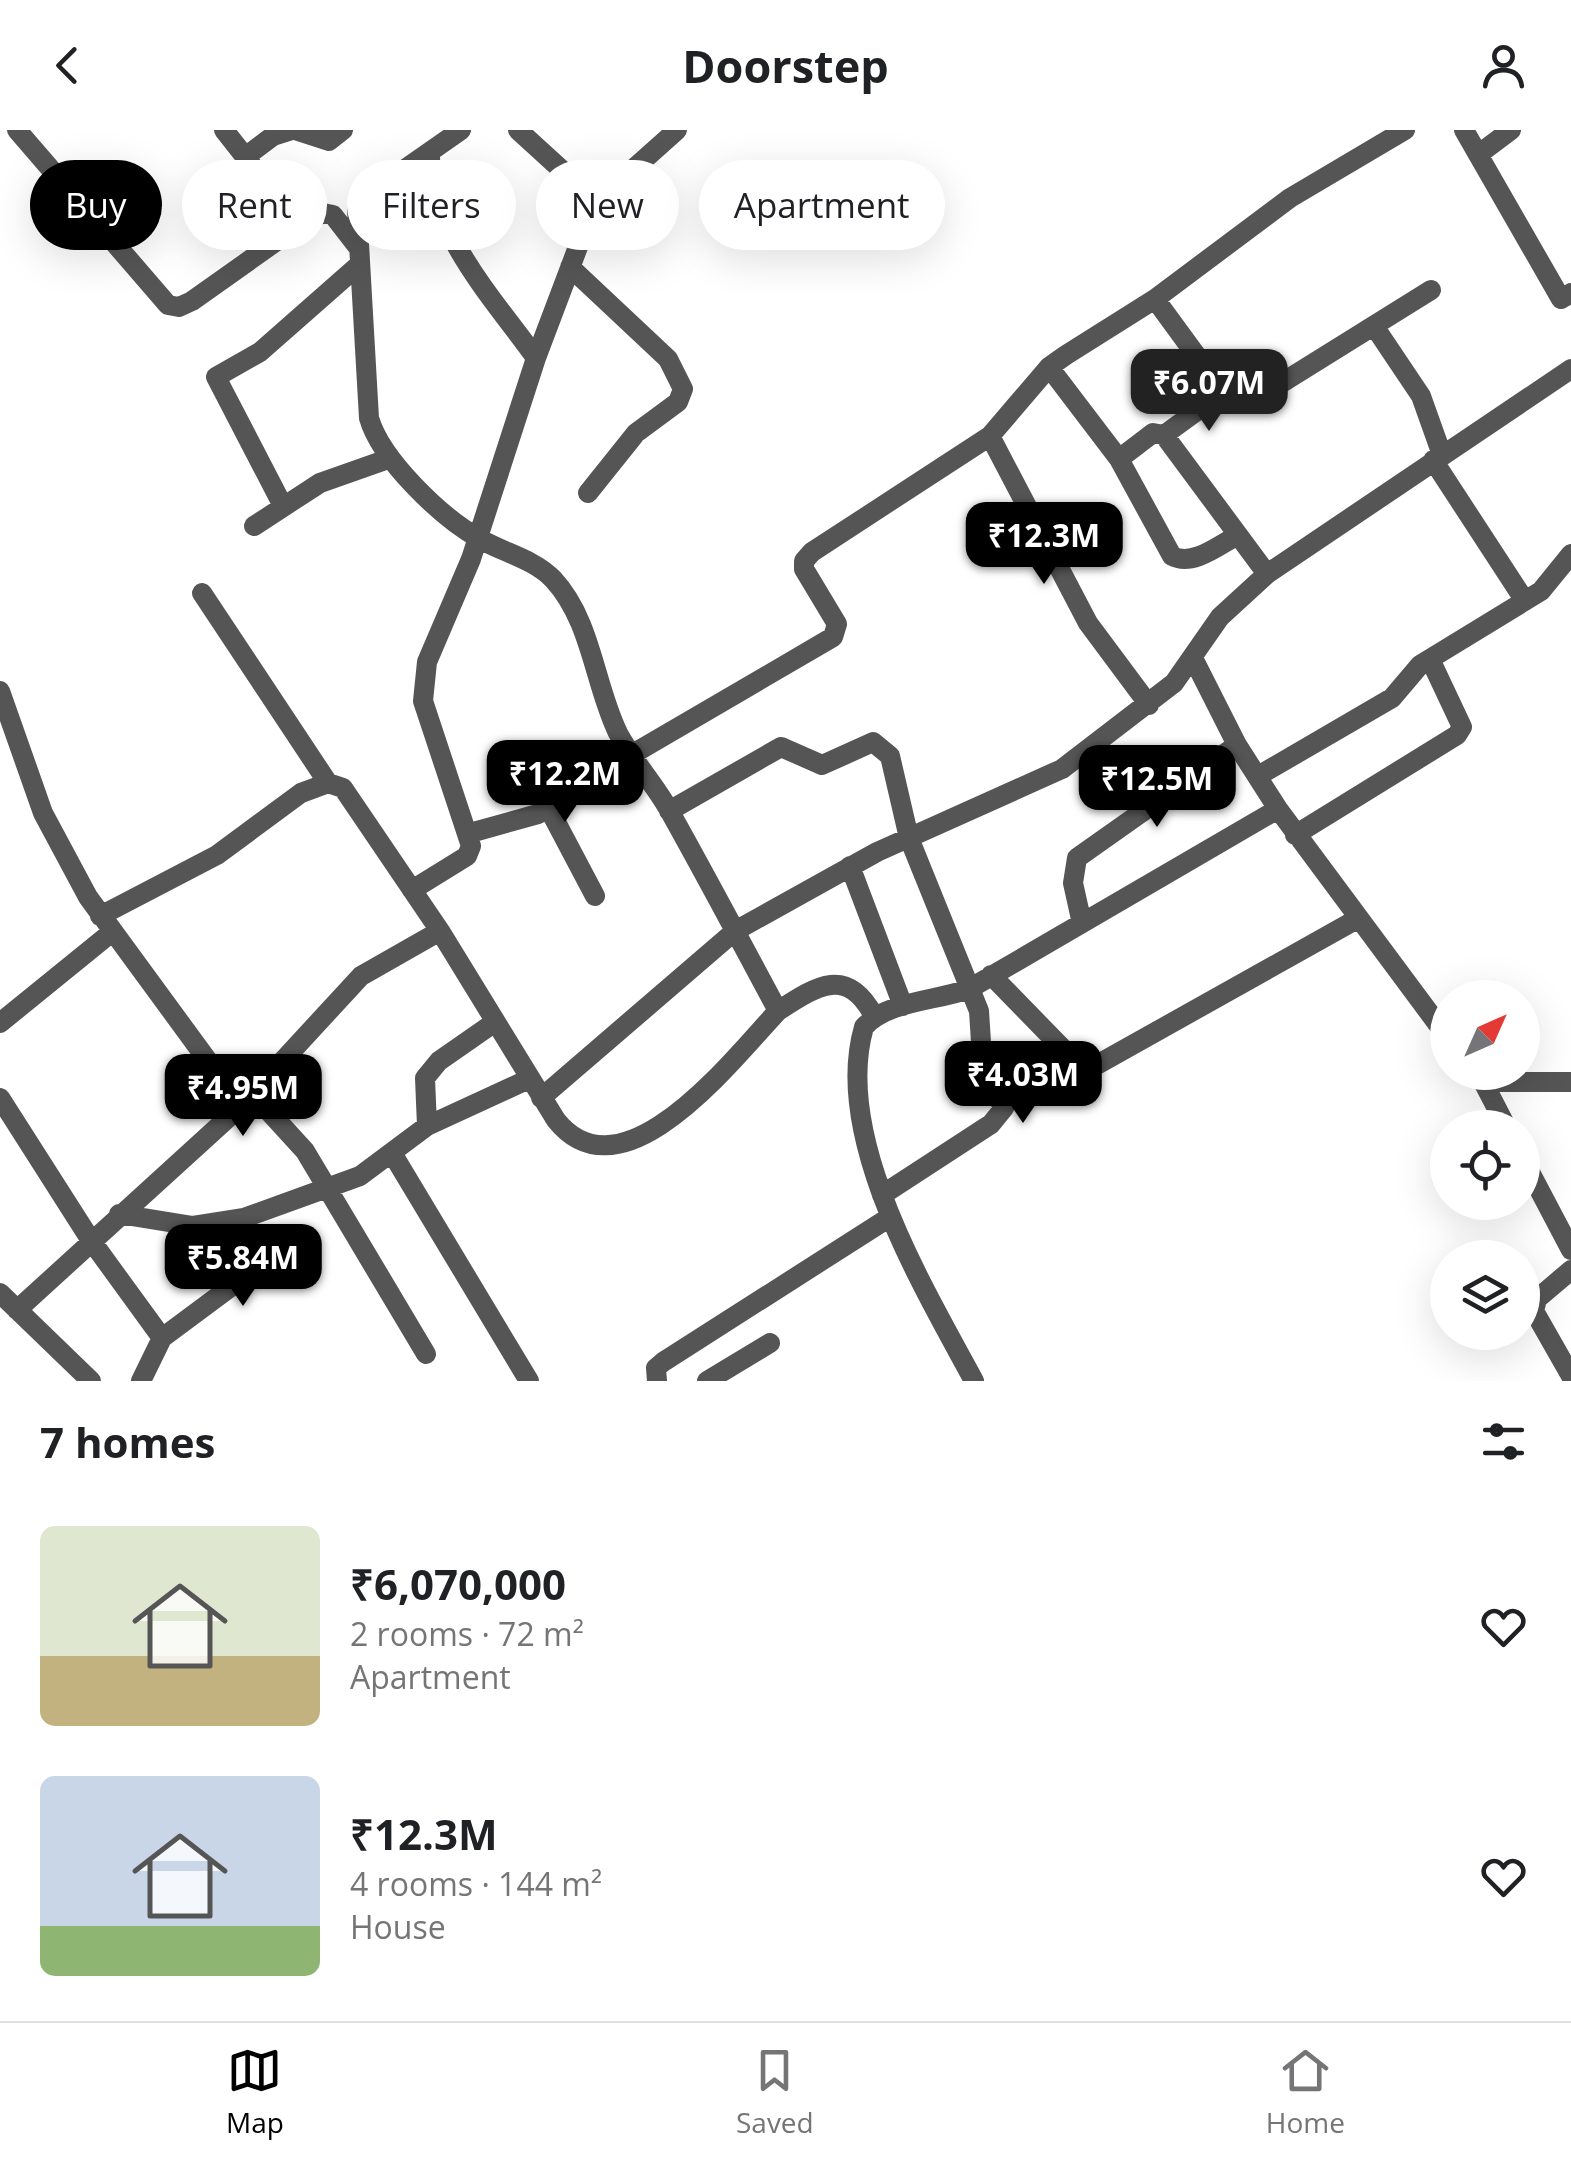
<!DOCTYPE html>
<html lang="en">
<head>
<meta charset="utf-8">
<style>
	body { margin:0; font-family:"Open Sans",sans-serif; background:#f6f6f6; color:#202124; height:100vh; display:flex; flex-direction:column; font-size:38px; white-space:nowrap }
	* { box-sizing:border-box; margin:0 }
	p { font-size:32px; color:#757577 }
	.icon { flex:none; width:55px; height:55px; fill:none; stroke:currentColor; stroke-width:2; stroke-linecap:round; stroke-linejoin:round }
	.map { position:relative; height:1251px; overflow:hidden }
	.details { display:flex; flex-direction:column; background:#fff; flex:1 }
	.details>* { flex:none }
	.hud { position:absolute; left:30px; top:30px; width:1000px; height:90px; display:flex; gap:20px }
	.needle { width:65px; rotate:45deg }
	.fabs { position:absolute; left:1430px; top:850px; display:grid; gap:20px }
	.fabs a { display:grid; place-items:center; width:110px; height:110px; border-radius:50%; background:#fff; box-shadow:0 10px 40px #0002; font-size:50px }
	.price { position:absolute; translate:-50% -85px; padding:0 22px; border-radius:20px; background:#000; color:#fff; font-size:32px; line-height:65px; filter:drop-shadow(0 2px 5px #0008) }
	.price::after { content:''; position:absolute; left:50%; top:60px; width:30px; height:22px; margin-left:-15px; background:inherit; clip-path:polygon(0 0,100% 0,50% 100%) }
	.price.on { background:#222; color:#fff }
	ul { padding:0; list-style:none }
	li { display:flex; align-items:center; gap:30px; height:250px; padding:0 40px }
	li span { display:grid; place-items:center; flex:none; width:280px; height:200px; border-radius:15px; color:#555 }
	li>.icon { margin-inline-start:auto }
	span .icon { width:120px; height:120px; fill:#fffc; stroke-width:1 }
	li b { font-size:42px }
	h2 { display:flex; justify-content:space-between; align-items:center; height:120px; padding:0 40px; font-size:42px }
	.tag { padding:0 35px; border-radius:45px; background:#fff; box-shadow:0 10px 40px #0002; font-size:35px; line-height:90px }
	.tag.on { background:#000; color:#fff }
	header { display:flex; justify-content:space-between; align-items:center; height:130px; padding:0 40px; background:#fff; font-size:45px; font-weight:700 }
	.tabs { display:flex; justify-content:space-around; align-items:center; height:140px; border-top:2px solid #e0e0e0; background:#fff; font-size:28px; color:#757577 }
	.tabs a { display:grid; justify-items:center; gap:5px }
	.tabs .on { color:#000 }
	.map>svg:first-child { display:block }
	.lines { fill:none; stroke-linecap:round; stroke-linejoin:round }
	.minor { stroke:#555; stroke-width:20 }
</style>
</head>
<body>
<header><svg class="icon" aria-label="back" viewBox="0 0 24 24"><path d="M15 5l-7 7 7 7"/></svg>Doorstep<svg class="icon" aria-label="person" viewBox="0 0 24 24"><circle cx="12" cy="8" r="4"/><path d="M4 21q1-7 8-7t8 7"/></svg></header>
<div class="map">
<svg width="1571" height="1251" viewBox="0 0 1571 1251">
	<rect width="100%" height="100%" fill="#fff"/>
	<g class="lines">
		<!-- minor -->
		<path class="minor" d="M17 0 168 175 179 177 192 171 302 93
			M224 0 295 90 302 93 323 83 333 85 357 116
			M295 0 329 11 343 0
			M461 0 365 67 357 79 369 288C381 330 442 388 480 409 504 423 534 429 553 449 592 491 594 554 618 603 632 630 654 653 669 680 706 746 742 814 778 881
			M518 0 599 74
			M1464 0 1561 169 1571 163
			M430 22C428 100 493 168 536 228
			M1479 24 1511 0
			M245 27 273 6 292 0
			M570 137 668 229 683 259 678 272 636 303 588 363
			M1155 169 1223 262 1235 273 1251 272 1431 160
			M1374 196 1421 266 1442 325
			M1049 237 1119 329 1153 303 1164 305 1267 444
			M1164 305 1223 262
			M990 306 1088 493 1149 575
			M1119 329 1172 426C1193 437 1219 415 1238 405
			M1433 330 1525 471
			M283 376 216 247 260 222 360 134
			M254 396 320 353 388 329
			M202 463 328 653
			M1193 528 1237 615 1278 679 1448 908
			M0 561 43 683 88 767 241 976
			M631 625 833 507 837 494 804 439V431L812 422 990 306 1049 237 1066 225 1155 169 1290 68 1405 0
			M1258 646 1392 568 1420 535 1541 461 1571 424
			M548 677 595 766
			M669 681 781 617 822 635 873 612 890 626 909 708 979 881 983 943 1004 978 991 994 882 1065
			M470 703 538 684 561 657 626 617
			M1295 705 1457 605 1462 597 1430 529
			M850 736 903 876
			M412 760 467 726 471 716 423 571 427 532 471 429 536 228 584 101 621 50 677 0
			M100 786 217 725 301 663 328 653 343 658 440 801 556 990C623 1074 735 926 778 881 818 855 847 836 874 886
			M1081 789 1073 753 1077 728 1237 615
			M991 845 1070 926 1093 937 1359 788
			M0 893 112 802
			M1476 942 1491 952H1571
			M1480 946 1507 998
			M253 964 305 1021 426 1224
			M0 968 90 1109 162 1208
			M541 968 735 801 877 722 1062 639 1174 553 1220 487 1267 444 1571 239
			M427 996 425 948 439 931 495 892
			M392 1023 529 1251
			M1522 1027 1571 1120
			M119 1084 193 1096 244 1088 360 1046 427 996 529 949
			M1571 1140 1537 1169 1534 1181 1571 1246
			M0 1163 91 1251
			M17 1180 241 976 361 846 440 801
			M141 1251 162 1208 236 1153V1137L207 1095
			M657 1251 656 1238 663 1232 890 1087
			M707 1251 770 1213
			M974 1251C923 1156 832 1007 864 897 887 871 936 871 969 859L1278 679"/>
	</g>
</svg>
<div class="fabs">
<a><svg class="needle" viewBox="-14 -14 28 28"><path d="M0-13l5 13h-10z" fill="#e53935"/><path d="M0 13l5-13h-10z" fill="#757577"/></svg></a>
<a><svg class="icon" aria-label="locate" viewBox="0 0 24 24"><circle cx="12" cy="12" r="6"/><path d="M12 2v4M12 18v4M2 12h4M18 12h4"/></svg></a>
<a><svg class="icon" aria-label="layers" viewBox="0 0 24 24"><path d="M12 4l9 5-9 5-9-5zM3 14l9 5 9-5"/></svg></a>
</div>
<b class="price on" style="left:1209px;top:304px">₹6.07M</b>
<b class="price" style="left:1044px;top:457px">₹12.3M</b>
<b class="price" style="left:565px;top:695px">₹12.2M</b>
<b class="price" style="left:1157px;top:700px">₹12.5M</b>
<b class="price" style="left:1023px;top:996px">₹4.03M</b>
<b class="price" style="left:243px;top:1009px">₹4.95M</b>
<b class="price" style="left:243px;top:1179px">₹5.84M</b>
<div class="hud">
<a class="tag on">Buy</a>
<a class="tag">Rent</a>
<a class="tag">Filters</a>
<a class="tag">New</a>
<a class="tag">Apartment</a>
</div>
</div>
<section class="details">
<h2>7 homes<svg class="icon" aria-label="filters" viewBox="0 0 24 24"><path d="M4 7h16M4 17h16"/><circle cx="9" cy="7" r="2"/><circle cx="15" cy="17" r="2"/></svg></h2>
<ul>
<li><span style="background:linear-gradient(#dfe7d0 65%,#c2b280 0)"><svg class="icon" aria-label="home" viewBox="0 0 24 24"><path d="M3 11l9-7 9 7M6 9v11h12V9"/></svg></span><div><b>₹6,070,000</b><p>2 rooms · 72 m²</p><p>Apartment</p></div><svg class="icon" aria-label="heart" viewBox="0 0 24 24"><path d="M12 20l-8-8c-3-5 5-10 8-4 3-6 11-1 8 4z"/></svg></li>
<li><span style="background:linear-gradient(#c9d6e8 75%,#8fb573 0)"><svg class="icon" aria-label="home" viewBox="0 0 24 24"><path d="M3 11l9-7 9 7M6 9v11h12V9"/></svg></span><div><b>₹12.3M</b><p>4 rooms · 144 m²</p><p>House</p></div><svg class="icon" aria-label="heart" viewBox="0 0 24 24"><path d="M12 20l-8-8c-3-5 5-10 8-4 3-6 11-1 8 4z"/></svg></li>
</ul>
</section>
<nav class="tabs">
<a class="on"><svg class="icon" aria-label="map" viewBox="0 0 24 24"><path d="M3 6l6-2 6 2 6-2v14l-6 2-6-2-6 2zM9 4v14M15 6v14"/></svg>Map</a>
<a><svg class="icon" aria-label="saved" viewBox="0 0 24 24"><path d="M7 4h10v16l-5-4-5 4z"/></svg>Saved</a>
<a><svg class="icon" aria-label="home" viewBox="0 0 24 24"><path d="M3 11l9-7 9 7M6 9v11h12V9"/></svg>Home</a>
</nav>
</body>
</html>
